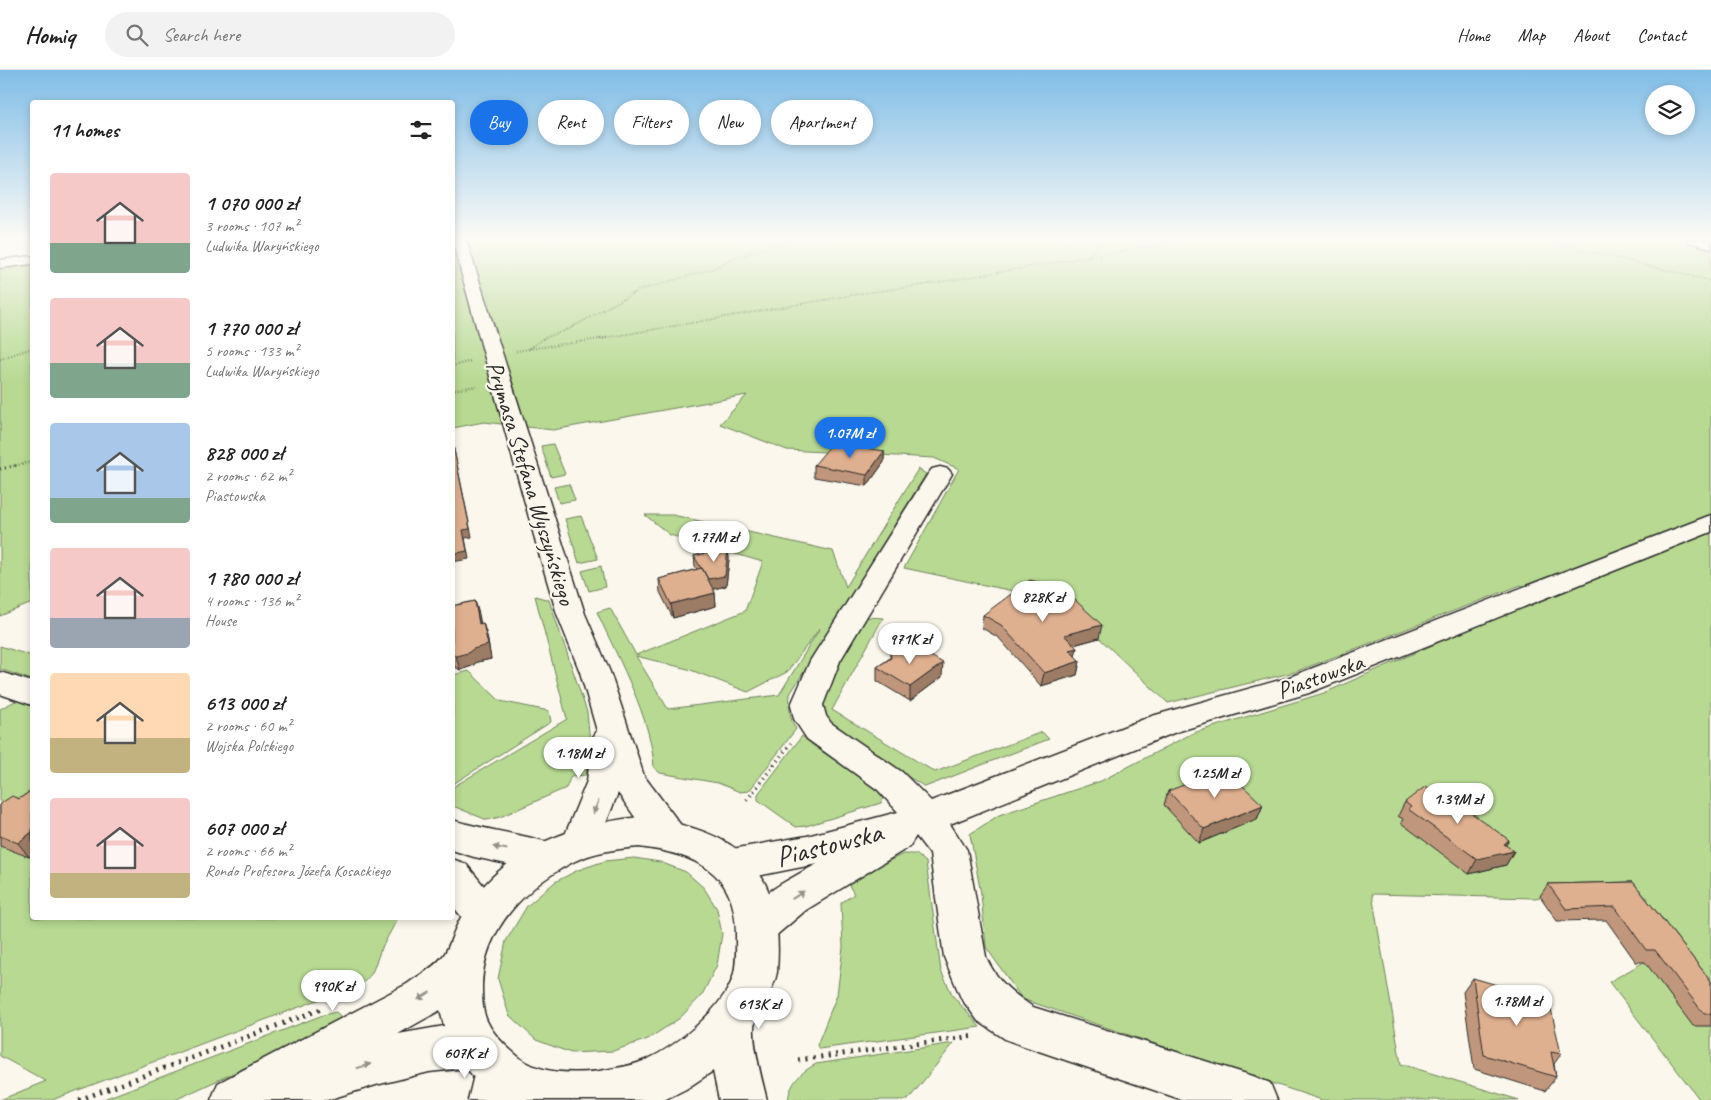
<!DOCTYPE html>
<html lang="en">
<head>
<meta charset="utf-8">
<style>
	body { margin:0; font-family:Caveat,sans-serif; background:#f2f2f2; color:#222; height:100vh; display:flex; flex-direction:column; font-size:19px; white-space:nowrap }
	* { box-sizing:border-box; margin:0 }
	p { font-size:16px; color:#767676 }
	.icon { flex:none; width:28px; height:28px; fill:none; stroke:currentColor; stroke-width:2; stroke-linecap:round; stroke-linejoin:round }
	.map { position:relative; flex:1; overflow:hidden }
	.details { position:absolute; left:30px; top:30px; width:425px; height:820px; display:flex; flex-direction:column; background:#fff; border-radius:5px; box-shadow:0 2px 8px #0003 }
	.details>* { flex:none }
	.guide { position:absolute; left:470px; top:30px; width:475px; height:45px; display:flex; gap:10px }
	.fabs { position:absolute; left:1645px; top:15px; display:grid; gap:10px }
	.fabs a { display:grid; place-items:center; width:50px; height:50px; border-radius:50%; background:#fff; box-shadow:0 2px 8px #0003; font-size:25px }
	.price { position:absolute; translate:-50% -42px; padding:0 11px; border-radius:18px; background:#fff; color:#222; font-size:16px; line-height:32px; filter:drop-shadow(0 1px 2px #0008) }
	.price::after { content:''; position:absolute; left:50%; top:30px; width:15px; height:11px; margin-left:-8px; background:inherit; clip-path:polygon(0 0,100% 0,50% 100%) }
	.price.current { background:#1a73e8; color:#fff }
	ul { padding:0; list-style:none }
	li { display:flex; align-items:center; gap:15px; height:125px; padding:0 20px }
	li span { display:grid; place-items:center; flex:none; width:140px; height:100px; border-radius:5px; color:#555 }
	li>.icon { margin-inline-start:auto }
	span .icon { width:60px; height:60px; fill:#fffc; stroke-width:1 }
	li b { font-size:21px }
	h2 { display:flex; justify-content:space-between; align-items:center; height:60px; padding:0 20px; font-size:21px }
	.tag { padding:0 18px; border-radius:22px; background:#fff; box-shadow:0 2px 8px #0003; font-size:18px; line-height:45px }
	.tag.current { background:#1a73e8; color:#fff }
	header { display:flex; align-items:center; gap:30px; box-sizing:border-box; height:70px; padding:0 25px; background:#fff; border-bottom:1px solid #e0e0e0 }
	header strong { font-size:24px }
	nav { display:flex; gap:28px; margin-inline-start:auto; font-size:18px }
	.search { width:350px; height:45px; background:#f2f2f2; display:flex; align-items:center; gap:12px; box-sizing:border-box; padding:0 18px; border-radius:28px; color:#767676; font-size:19px }
	.map>svg:first-child { display:block }
	.green { fill:#b7d992; stroke:#71825e; fill-rule:evenodd }
	.lines { fill:none; stroke-linecap:round; stroke-linejoin:round }
	.minor-casing { stroke:#2b2b2b; stroke-width:3 }
	.tertiary-casing { stroke:#2b2b2b; stroke-width:3 }
	.path-far4 { stroke:#2b2b2b; stroke-width:2; stroke-dasharray:0.5 2; stroke-linecap:butt }
	.path-far3 { stroke:#2b2b2b; stroke-width:2.5; stroke-dasharray:0.5 2.5; stroke-linecap:butt }
	.path-far2 { stroke:#2b2b2b; stroke-width:3; stroke-dasharray:1 4; stroke-linecap:butt }
	.path-far1 { stroke:#2b2b2b; stroke-width:4; stroke-dasharray:1 4.5; stroke-linecap:butt }
	.path { stroke:#2b2b2b; stroke-width:5; stroke-dasharray:2 5.5; stroke-linecap:butt }
	.minor { fill:#fbf7ec; fill-rule:evenodd }
	.tertiary { fill:#fbf7ec; fill-rule:evenodd }
	.wall { fill:#c0977c; stroke:#2b2b2b }
	.shaded-wall { fill:#9c7b65; stroke:#2b2b2b }
	.building { fill:#dfb090; stroke:#2b2b2b }
	.oneway { fill:#93918c }
	.labels { text-anchor:middle; stroke-width:4.5; stroke-linejoin:round; paint-order:stroke }
	.street-label { font-size:24px; fill:#2b2b2b; stroke:#fbf7ec }
	.near-street-label { font-size:29px; fill:#2b2b2b; stroke:#fbf7ec }
</style>
</head>
<body>
<header>
<strong>Homiq</strong>
<div class="search"><svg class="icon" aria-label="search" viewBox="0 0 24 24"><circle cx="10" cy="10" r="6"/><path d="M15 15l6 6"/></svg>Search here</div>
<nav><a>Home</a><a>Map</a><a>About</a><a>Contact</a></nav>
</header>
<div class="map">
<svg width="1711" height="1030" viewBox="0 0 1711 1030">
	<rect width="100%" height="100%" fill="#fbf7ec"/>
	<filter id="ink" filterUnits="userSpaceOnUse"><feTurbulence type="fractalNoise" baseFrequency=".02" numOctaves="2"/><feDisplacementMap in="SourceGraphic" scale="10" xChannelSelector="R" yChannelSelector="G"/><feConvolveMatrix kernelMatrix="1 2 1 2 8 2 1 2 1" color-interpolation-filters="sRGB"/></filter>
	<g filter="url(#ink)">
		<!-- green -->
		<path class="green" d="M452 169H1711V1030H1700L1609 912 1667 879 1635 862 1648 828 1618 813 1535 828 1372 824 1401 994 1519 1030H1322L1022 929 986 877 981 824 970 764 999 745 1101 711 1193 663 1324 623 1539 528 1521 515 1295 602 1168 633 1060 531 904 498 959 399 934 388 787 380 720 354 747 325 553 360 484 352 453 358Z
			M32 191V533L0 546V196Z
			M553 374 565 404 551 407 541 376Z
			M918 399 926 404 790 624C789 637 789 648 796 659L749 721 740 722 718 713 660 703 654 698C652 648 617 587 597 542L610 538 636 585 745 541 763 492 670 465 645 445H673L833 481 846 517ZM820 558 779 625 668 639 636 586 688 599 748 622 787 602Z
			M569 414 575 430 559 433 554 417Z
			M581 446 598 489 579 493 565 449Z
			M601 496 605 517 589 521 582 501Z
			M535 526 549 530 587 642 590 672 586 705 571 706 566 718 500 747 487 750 453 736V717L567 649Z
			M866 547 883 548 832 640 935 702 1042 662 1049 669 925 717C902 702 840 670 828 648 822 639 823 628 825 618Z
			M0 576 32 586V610L0 599Z
			M469 601 500 631 549 641 551 652 453 714V605Z
			M23 627 32 630V848H398L381 879 372 903 363 913 52 1030H0L46 1011 0 986V639Z
			M802 666 814 676 882 722 884 728 881 733 806 756 796 757 758 730V724Z
			M903 784H916L926 792 941 901 953 926 980 957 819 979 817 975 837 925 843 877 841 833 854 824 847 812Z
			M634 788 660 792 686 802 704 818 717 839 722 864 717 895 702 925 680 948 648 969 613 981 571 983 536 970 509 945 498 909 506 871 527 836 555 812 578 800 605 791Z
			M336 942 346 951 175 1030H101L323 945Z
			M954 973 908 1030H788C790 1013 801 1002 816 994Z"/>
		<g class="lines">
			<defs>
				<path id="minor" d="M452 169H466L585 544 610 602 644 706 680 754 686 764 680 774 667 779 654 774 618 723 594 783 581 787 568 783 562 772 587 711 593 667 597 661 580 602 557 544 538 480Z
					M1687 169 1711 170V178L1689 172Z
					M32 186V194L0 198V190Z
					M940 397 948 399 952 404 840 591 823 635 826 646 831 653 902 702 931 731 1152 646 1287 608 1711 445V462L1309 623 1176 662 950 754 967 780 986 887C996 910 1012 923 1033 937L1253 1006 1270 1013 1277 1030H1183L1021 975 1005 969 978 951 961 928 944 887 930 784 916 766 909 777 806 840 773 868 759 873 745 868 739 855C753 826 790 809 817 794L732 811 718 806 713 795 718 784 732 779 807 766 898 742 878 720 807 669 794 649 791 635 810 591 928 404 932 399Z
					M0 602 32 612V635L0 624Z
					M452 750C488 761 526 764 561 776L567 787 561 798 548 803 474 787 452 780Z
					M452 789 466 794 497 832 503 844 497 856 483 861 469 856 452 835Z
					M498 978 514 985 521 1001 516 1030H468L475 1001 482 985Z"/>
				<path id="tertiary" d="M639 747C739 760 785 796 777 902 774 920 762 935 755 952 750 966 763 1014 767 1030H719L713 1001 686 1019 664 1030H501L484 1018 466 998 429 1002 376 1015 327 1030H211L218 1013 407 914C419 905 434 898 443 886 448 880 451 870 454 862 459 850 465 839 473 829 512 776 576 754 639 747ZM639 777C695 784 737 801 736 865 736 878 737 894 733 907 723 939 674 979 643 991 629 997 614 998 599 1001 574 1004 542 1004 521 989 509 979 495 967 488 953 482 942 482 927 482 915 484 859 525 817 573 792 593 782 616 779 639 777ZM440 940 444 956 398 964 437 942Z"/>
			</defs>
			<!-- minor casing -->
			<use href="#minor" class="minor-casing"/>
			<!-- tertiary casing -->
			<use href="#tertiary" class="tertiary-casing"/>
			<!-- path-far4 -->
			<path class="path-far4" d="M1538 169 1711 211
				M1088 186 1105 169
				M542 269 569 259 637 221 712 199 732 189 793 169
				M599 269 864 223 917 216 1194 169"/>
			<!-- path-far3 -->
			<path class="path-far3" d="M529 279 607 268
				M516 281 529 279 544 268
				M0 289 32 278
				M452 296 471 291
				M452 320 477 316
				M13 396 32 392"/>
			<!-- path-far2 -->
			<path class="path-far2" d="M0 399 18 395"/>
			<!-- path-far1 -->
			<path class="path-far1" d="M747 730 791 673"/>
			<!-- path -->
			<path class="path" d="M798 990 974 966
				M79 1030 324 938"/>
			<!-- minor -->
			<use href="#minor" class="minor"/>
			<!-- tertiary -->
			<use href="#tertiary" class="tertiary"/>
		</g>
		<!-- wall -->
		<path class="wall" d="M857 379 884 381V392L867 416 814 407V395Z
			M728 478 729 489 726 516 713 519 715 523 716 536 673 548 660 522 659 509 697 499 695 496 694 486Z
			M475 531 481 554 483 553 487 566 491 589 477 592 472 596 460 600 455 597 452 598V536Z
			M983 545 1099 568 1074 575 1075 587 1080 591 1077 605 1041 616 999 568 982 558Z
			M890 582 942 607 910 631 877 611V597L890 588Z
			M32 720V785L29 787 0 776V734L19 729Z
			M1168 721 1263 735 1257 749 1199 773 1164 735Z
			M1405 732 1514 781 1506 795 1469 804 1401 753 1403 749 1398 746Z
			M1633 812 1711 911V956H1693L1645 892H1636L1606 850 1557 851 1540 826 1548 814Z
			M1473 908 1561 984 1554 994 1556 1007 1545 1021 1474 999 1463 922Z"/>
		<!-- shaded-wall -->
		<path class="shaded-wall" d="M452 370 472 467 465 468 469 489 452 492V484L463 460Z
			M884 381V392L867 416V405Z
			M728 478 729 489 726 516 709 520 707 509Z
			M715 523 716 536 673 548 671 534Z
			M475 531 479 544 483 567 479 554Z
			M483 553 487 566 491 589 477 592 472 596 460 600 456 586Z
			M1102 555 1099 568 1062 578 1064 565Z
			M1077 578 1074 591 1069 580Z
			M452 591 455 597 452 598Z
			M1080 591 1077 605 1041 616 1044 603Z
			M943 593 942 607 910 631V617Z
			M1263 735 1257 749 1199 773 1204 759Z
			M32 762V785L29 787 18 773Z
			M1509 770 1501 784 1514 781 1506 795 1469 804 1477 789Z"/>
		<!-- building -->
		<path class="building" d="M452 370 470 459 463 460 467 481 452 484Z
			M831 375 857 379 859 377 884 381 867 405 814 395Z
			M728 478 725 506 708 509 702 498H701L694 486Z
			M702 498 715 523 671 534 659 509Z
			M1030 510 1062 518 1102 555 1064 565 1077 578 1069 580 1080 591 1044 603 1001 555 983 545Z
			M475 531 479 554 483 553 488 575 473 579 468 583 456 586 452 585V536Z
			M910 574 943 593 910 617 877 597 891 588 890 582 900 581Z
			M1225 699 1263 735 1204 759 1168 721Z
			M1426 716 1455 737 1459 734 1509 770 1504 774 1514 781 1477 789 1408 739 1411 737 1405 732Z
			M32 720V762L18 773 0 766V734L12 726 19 729Z
			M1633 812 1711 911V944H1704L1655 880H1646L1615 837 1566 839 1548 814Z
			M1473 908 1549 930 1561 984 1551 982 1556 1007 1484 985Z"/>
		<!-- one-way arrows -->
		<defs><path id="oneway-solid" d="M-6-.8H1V-3.2L6.5 0L1 3.2V.8H-6Z" transform="scale(1.25)"/></defs>
		<g class="oneway">
			<use href="#oneway-solid" transform="translate(596 737) rotate(111)"/>
			<use href="#oneway-solid" transform="translate(500 778) rotate(-169)"/>
			<use href="#oneway-solid" transform="translate(798 825) rotate(-33)"/>
			<use href="#oneway-solid" transform="translate(424 926) rotate(148)"/>
			<use href="#oneway-solid" transform="translate(364 996) rotate(-17)"/>
		</g>
	</g>
	<!-- sky -->
	<linearGradient id="sky" x2="0" y2="1"><stop stop-color="#80bde7"/><stop offset="0.54" stop-color="#fdfbf6"/><stop offset="1" stop-color="#fdfbf6" stop-opacity="0"/></linearGradient>
	<rect width="1711" height="313" fill="url(#sky)"/>
	<g class="labels">
		<!-- street labels -->
		<g class="street-label">
			<text transform="translate(531 413) rotate(73)" y="8">Prymasa Stefana Wyszyńskiego</text>
			<text transform="translate(1320 606) rotate(-20)" y="8">Piastowska</text>
		</g>
		<!-- near-street labels -->
		<g class="near-street-label">
			<text transform="translate(829 774) rotate(-14)" y="10">Piastowska</text>
		</g>
	</g>
</svg>
<div class="fabs">
<a><svg class="icon" aria-label="layers" viewBox="0 0 24 24"><path d="M12 4l9 5-9 5-9-5zM3 14l9 5 9-5"/></svg></a>
</div>
<b class="price current" style="left:850px;top:389px">1.07M zł</b>
<b class="price" style="left:714px;top:493px">1.77M zł</b>
<b class="price" style="left:1043px;top:553px">828K zł</b>
<b class="price" style="left:910px;top:595px">971K zł</b>
<b class="price" style="left:579px;top:709px">1.18M zł</b>
<b class="price" style="left:1215px;top:729px">1.25M zł</b>
<b class="price" style="left:1458px;top:755px">1.39M zł</b>
<b class="price" style="left:333px;top:942px">990K zł</b>
<b class="price" style="left:1517px;top:957px">1.78M zł</b>
<b class="price" style="left:759px;top:960px">613K zł</b>
<b class="price" style="left:465px;top:1009px">607K zł</b>
<div class="guide">
<a class="tag current">Buy</a>
<a class="tag">Rent</a>
<a class="tag">Filters</a>
<a class="tag">New</a>
<a class="tag">Apartment</a>
</div>
<section class="details">
<h2>11 homes<svg class="icon" aria-label="filters" viewBox="0 0 24 24"><path d="M4 7h16M4 17h16"/><circle cx="9" cy="7" r="2"/><circle cx="15" cy="17" r="2"/></svg></h2>
<ul>
<li><span style="background:linear-gradient(#f6c9c9 70%,#7fa58c 0)"><svg class="icon" aria-label="home" viewBox="0 0 24 24"><path d="M3 11l9-7 9 7M6 9v11h12V9"/></svg></span><div><b>1 070 000 zł</b><p>3 rooms · 107 m²</p><p>Ludwika Waryńskiego</p></div></li>
<li><span style="background:linear-gradient(#f6c9c9 65%,#7fa58c 0)"><svg class="icon" aria-label="home" viewBox="0 0 24 24"><path d="M3 11l9-7 9 7M6 9v11h12V9"/></svg></span><div><b>1 770 000 zł</b><p>5 rooms · 133 m²</p><p>Ludwika Waryńskiego</p></div></li>
<li><span style="background:linear-gradient(#a9c7e8 75%,#7fa58c 0)"><svg class="icon" aria-label="home" viewBox="0 0 24 24"><path d="M3 11l9-7 9 7M6 9v11h12V9"/></svg></span><div><b>828 000 zł</b><p>2 rooms · 62 m²</p><p>Piastowska</p></div></li>
<li><span style="background:linear-gradient(#f6c9c9 70%,#9aa5b1 0)"><svg class="icon" aria-label="home" viewBox="0 0 24 24"><path d="M3 11l9-7 9 7M6 9v11h12V9"/></svg></span><div><b>1 780 000 zł</b><p>4 rooms · 136 m²</p><p>House</p></div></li>
<li><span style="background:linear-gradient(#ffd9b3 65%,#c2b280 0)"><svg class="icon" aria-label="home" viewBox="0 0 24 24"><path d="M3 11l9-7 9 7M6 9v11h12V9"/></svg></span><div><b>613 000 zł</b><p>2 rooms · 60 m²</p><p>Wojska Polskiego</p></div></li>
<li><span style="background:linear-gradient(#f6c9c9 75%,#c2b280 0)"><svg class="icon" aria-label="home" viewBox="0 0 24 24"><path d="M3 11l9-7 9 7M6 9v11h12V9"/></svg></span><div><b>607 000 zł</b><p>2 rooms · 66 m²</p><p>Rondo Profesora Józefa Kosackiego</p></div></li>
</ul>
</section>
</div>
</body>
</html>
